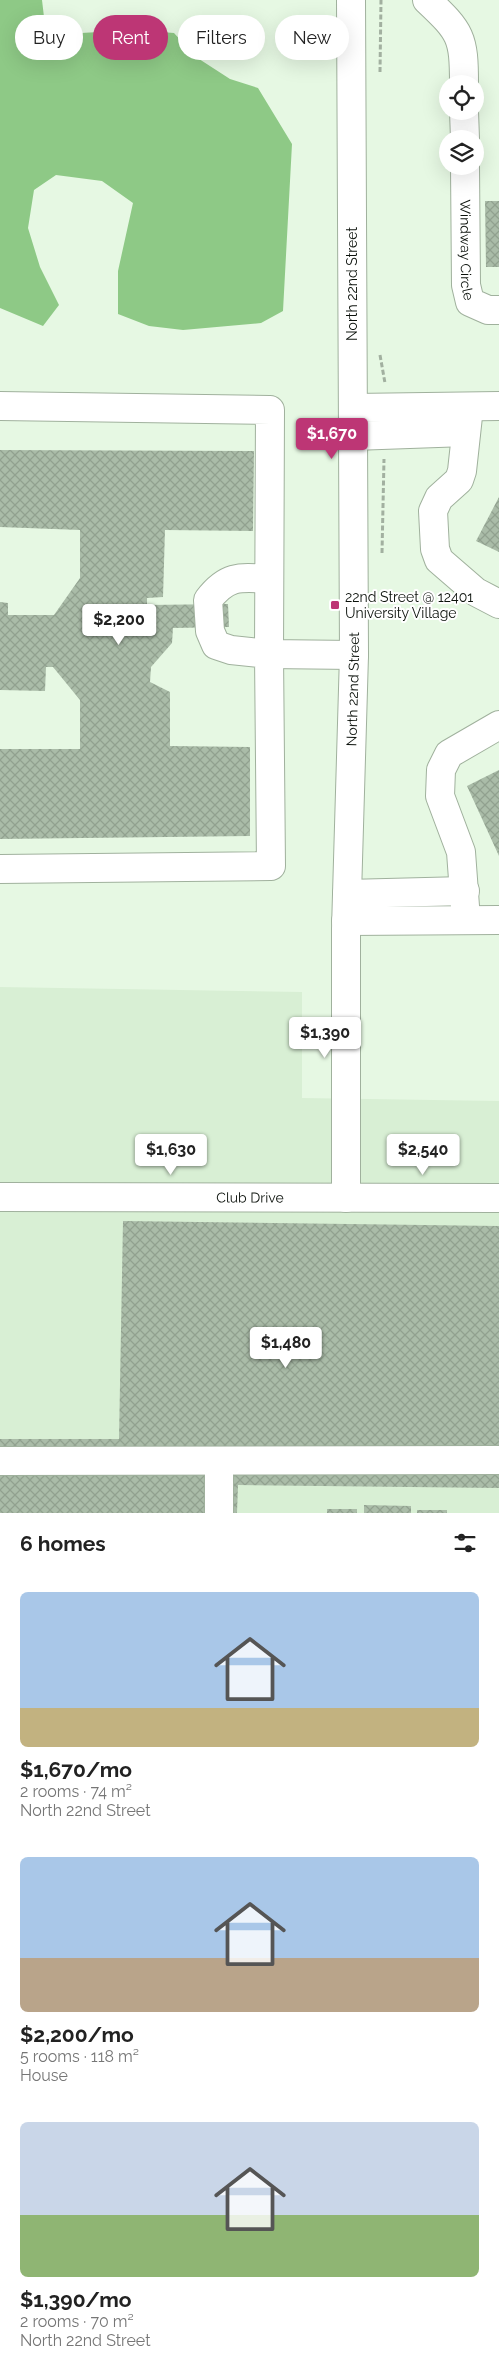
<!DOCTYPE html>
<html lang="en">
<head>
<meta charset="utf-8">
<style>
	body { margin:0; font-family:Raleway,sans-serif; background:#f6f6f6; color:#222; height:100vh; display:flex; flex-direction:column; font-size:19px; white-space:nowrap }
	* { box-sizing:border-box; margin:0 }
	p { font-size:16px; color:#767676 }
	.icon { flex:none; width:28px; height:28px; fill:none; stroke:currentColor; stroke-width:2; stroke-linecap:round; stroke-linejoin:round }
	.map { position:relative; height:1513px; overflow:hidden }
	.details { display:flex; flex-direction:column; background:#fff; flex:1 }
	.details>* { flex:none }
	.hud { position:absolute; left:15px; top:15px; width:470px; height:45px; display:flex; gap:10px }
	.buttons { position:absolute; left:439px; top:75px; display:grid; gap:10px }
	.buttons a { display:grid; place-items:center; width:45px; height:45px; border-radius:50%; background:#fff; box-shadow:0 5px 20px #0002; font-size:25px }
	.price { position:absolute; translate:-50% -42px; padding:0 11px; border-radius:5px; background:#fff; color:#222; font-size:16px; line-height:32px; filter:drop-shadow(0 1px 2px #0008) }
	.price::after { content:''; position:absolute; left:50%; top:30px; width:15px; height:11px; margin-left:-8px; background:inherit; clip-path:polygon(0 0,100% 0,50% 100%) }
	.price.current { background:#bd3675; color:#fff }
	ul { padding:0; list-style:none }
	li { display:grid; align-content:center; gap:10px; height:265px; padding:0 20px }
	li span { display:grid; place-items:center; height:155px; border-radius:8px; color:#555 }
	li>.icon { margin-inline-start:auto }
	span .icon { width:90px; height:90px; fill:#fffc; stroke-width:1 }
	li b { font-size:21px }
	h2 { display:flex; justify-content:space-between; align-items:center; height:60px; padding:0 20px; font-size:21px }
	.tag { padding:0 18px; border-radius:22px; background:#fff; box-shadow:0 5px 20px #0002; font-size:18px; line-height:45px }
	.tag.current { background:#bd3675; color:#fff }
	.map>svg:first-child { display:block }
	.built { fill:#d8efd4 }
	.water { fill:#8ec986 }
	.building { fill:url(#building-cross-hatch) }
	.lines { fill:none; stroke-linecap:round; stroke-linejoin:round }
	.minor-casing { stroke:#a0b19d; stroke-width:30 }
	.path { stroke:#a2b0a0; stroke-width:3; stroke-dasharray:5 2.5; stroke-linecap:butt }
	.minor { stroke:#fff; stroke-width:28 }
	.poi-dot { fill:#bd3675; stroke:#fff; stroke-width:2 }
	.labels { text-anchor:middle; stroke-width:4; stroke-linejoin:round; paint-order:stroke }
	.street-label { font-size:14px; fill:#0b110b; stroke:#fff }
	.poi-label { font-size:14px; fill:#0b110b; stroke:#fff; text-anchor:start }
</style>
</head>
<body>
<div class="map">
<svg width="499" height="1513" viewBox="0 0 499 1513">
	<defs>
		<pattern id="building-cross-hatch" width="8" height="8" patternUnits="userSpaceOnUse" patternTransform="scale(1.25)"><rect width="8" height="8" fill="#aabca8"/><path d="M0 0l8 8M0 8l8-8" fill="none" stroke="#91a18f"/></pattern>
	</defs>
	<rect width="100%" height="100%" fill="#e6f8e3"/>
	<!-- built -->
	<path class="built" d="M0 987 302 992V1098L499 1101V1513H0Z"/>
	<!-- water -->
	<path class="water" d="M0 0H42L44 17 81 33 136 30 174 33 196 57 230 79 258 88 292 144 283 311 261 323 183 330 149 326 118 314V271L133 203 102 181 56 175 34 190 28 228 40 267 59 305 43 326 0 308Z"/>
	<!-- building -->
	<path class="building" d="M485 201H499V267H486Z
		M0 450 254 451 253 531 165 530 163 597 147 598V605L228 604 229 627 173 628 172 643 151 667 150 682 170 692V746L250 747V836L0 839V749H80V700L53 667H46L45 691 0 690V602L8 603V615H54L80 578V530L0 527Z
		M499 497V552L476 541Z
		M499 770V856L467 786Z
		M123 1221 499 1226V1488L238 1485 237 1513H0V1439H119Z
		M364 1505 411 1506V1513H364Z
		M327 1509H357V1513H327Z
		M417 1510H447V1513H417Z"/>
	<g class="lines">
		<defs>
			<g id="minor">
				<path d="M427 0C461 32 464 37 464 84"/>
				<path d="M464 111 465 139"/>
				<path id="s1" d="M465 166 466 285 470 302 488 310H499"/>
				<path d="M0 406 270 410 269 654 354 655"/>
				<path d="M469 407 462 471 459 480 439 498 433 511 435 549 439 560 476 592 499 604"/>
				<path d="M353 408 499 406"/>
				<path d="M353 436 466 432"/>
				<path d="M0 869 271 866 269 654 231 650 216 645 210 631 208 600C227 575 240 577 269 579"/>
				<path d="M347 894 465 891"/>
				<path d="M466 920 461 852 440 796 441 770 449 754 499 725"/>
				<path d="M346 921 499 920"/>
				<path id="s2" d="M0 1197 499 1198"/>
				<path id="s3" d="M346 1198V929L354 655 351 0"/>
				<path d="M0 1461 499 1460"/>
				<path d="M219 1461V1513"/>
			</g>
		</defs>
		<!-- minor casing -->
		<use href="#minor" class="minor-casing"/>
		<!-- path -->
		<path class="path" d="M380 72 381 0
			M380 355 385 383
			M382 553 384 459"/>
		<!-- minor -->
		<use href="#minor" class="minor"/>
	</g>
	<!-- markers -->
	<rect class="poi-dot" x="330" y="600" width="10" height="10" rx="2.5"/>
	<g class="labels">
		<!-- street labels -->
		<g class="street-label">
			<text dy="5" stroke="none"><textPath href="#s1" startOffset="84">Windway Circle</textPath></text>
			<text transform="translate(352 284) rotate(-90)" y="5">North 22nd Street</text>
			<text dy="5" stroke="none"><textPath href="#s3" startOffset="509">North 22nd Street</textPath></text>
			<text dy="5" stroke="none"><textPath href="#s2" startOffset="250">Club Drive</textPath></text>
		</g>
		<!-- poi labels -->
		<g class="poi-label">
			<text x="345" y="602">22nd Street @ 12401<tspan x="345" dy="16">University Village</tspan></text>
		</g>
	</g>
</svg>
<div class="buttons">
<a><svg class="icon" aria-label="locate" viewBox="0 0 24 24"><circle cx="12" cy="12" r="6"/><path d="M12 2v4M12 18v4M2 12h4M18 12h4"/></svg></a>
<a><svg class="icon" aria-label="layers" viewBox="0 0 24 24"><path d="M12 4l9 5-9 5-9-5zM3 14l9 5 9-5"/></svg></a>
</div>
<b class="price current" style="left:332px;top:460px">$1,670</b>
<b class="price" style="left:119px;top:646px">$2,200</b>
<b class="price" style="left:325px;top:1059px">$1,390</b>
<b class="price" style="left:171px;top:1176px">$1,630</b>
<b class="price" style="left:423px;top:1176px">$2,540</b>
<b class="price" style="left:286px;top:1369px">$1,480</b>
<div class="hud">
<a class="tag">Buy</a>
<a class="tag current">Rent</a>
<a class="tag">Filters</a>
<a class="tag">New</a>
</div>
</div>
<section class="details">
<h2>6 homes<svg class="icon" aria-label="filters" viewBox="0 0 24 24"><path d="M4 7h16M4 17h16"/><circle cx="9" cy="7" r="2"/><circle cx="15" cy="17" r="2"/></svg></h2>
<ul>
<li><span style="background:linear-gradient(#a9c7e8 75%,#c2b280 0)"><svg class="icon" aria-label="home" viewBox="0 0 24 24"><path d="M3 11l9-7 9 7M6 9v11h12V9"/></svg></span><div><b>$1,670/mo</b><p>2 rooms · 74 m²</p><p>North 22nd Street</p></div></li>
<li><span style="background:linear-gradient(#a9c7e8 65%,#b9a48a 0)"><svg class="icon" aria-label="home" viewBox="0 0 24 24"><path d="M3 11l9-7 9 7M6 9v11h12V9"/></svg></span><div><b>$2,200/mo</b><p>5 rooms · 118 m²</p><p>House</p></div></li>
<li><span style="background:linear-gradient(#c9d6e8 60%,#8fb573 0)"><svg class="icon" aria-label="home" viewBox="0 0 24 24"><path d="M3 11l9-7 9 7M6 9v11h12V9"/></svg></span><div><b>$1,390/mo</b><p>2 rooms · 70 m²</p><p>North 22nd Street</p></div></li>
</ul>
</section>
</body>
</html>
